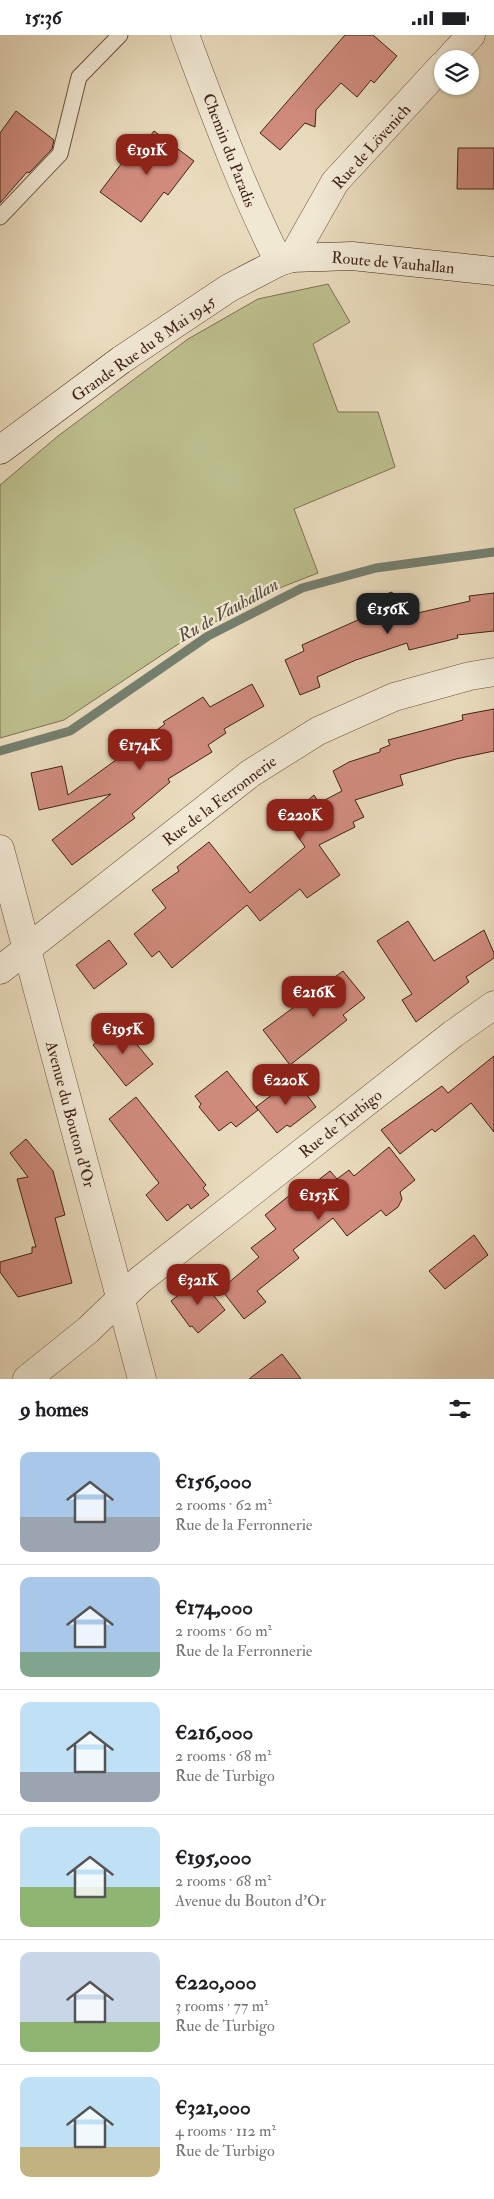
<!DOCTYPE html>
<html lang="en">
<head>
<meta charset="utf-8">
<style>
	body { margin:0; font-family:"IM FELL Double Pica",serif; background:#f2f2f2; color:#202124; height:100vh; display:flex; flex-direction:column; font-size:19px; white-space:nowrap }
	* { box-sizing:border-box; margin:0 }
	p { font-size:16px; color:#757577 }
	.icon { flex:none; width:28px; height:28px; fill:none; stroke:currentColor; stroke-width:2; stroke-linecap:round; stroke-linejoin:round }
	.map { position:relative; height:1344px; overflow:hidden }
	.side { display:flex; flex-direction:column; background:#fff; flex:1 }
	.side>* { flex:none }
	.fabs { position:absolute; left:434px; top:15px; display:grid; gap:10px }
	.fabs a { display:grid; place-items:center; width:45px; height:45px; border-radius:50%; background:#fff; box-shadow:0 1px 4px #0004; font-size:25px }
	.price { position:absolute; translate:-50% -42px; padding:0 11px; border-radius:10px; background:#8f2418; color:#fff; font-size:16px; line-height:32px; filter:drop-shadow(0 1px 2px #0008) }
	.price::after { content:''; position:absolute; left:50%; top:30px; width:15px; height:11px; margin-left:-8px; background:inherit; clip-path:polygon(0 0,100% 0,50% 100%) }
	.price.selected { background:#222; color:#fff }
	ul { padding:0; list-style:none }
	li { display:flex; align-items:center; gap:15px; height:125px; padding:0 20px }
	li+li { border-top:1px solid #e0e0e0 }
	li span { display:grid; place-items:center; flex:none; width:140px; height:100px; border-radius:10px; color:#555 }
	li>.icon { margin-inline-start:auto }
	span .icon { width:60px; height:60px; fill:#fffc; stroke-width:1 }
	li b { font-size:21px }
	h2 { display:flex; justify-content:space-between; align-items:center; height:60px; padding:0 20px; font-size:21px }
	.status { display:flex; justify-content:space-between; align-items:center; height:35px; padding:0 25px; background:#fff; direction:ltr }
	.status svg { height:14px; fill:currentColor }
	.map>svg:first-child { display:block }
	.green { fill:#bcbe8d; stroke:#7e7051 }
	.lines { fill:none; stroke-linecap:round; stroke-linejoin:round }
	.stream { stroke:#757f6f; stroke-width:9 }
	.building { fill:#d08b7d; stroke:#402315 }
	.service-casing { stroke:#6a513f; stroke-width:17 }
	.minor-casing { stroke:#6a513f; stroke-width:29 }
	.secondary-casing { stroke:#402315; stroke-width:29 }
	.service { stroke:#f1e8d4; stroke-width:15 }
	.minor { stroke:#f1e8d4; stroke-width:28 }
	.secondary { stroke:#f1e8d4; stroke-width:28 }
	.labels { text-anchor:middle; stroke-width:4.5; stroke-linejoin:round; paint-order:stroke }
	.street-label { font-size:16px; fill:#402315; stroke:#f1e8d4 }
	.water-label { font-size:18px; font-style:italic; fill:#56493a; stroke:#f1e8d4 }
</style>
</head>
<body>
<div class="status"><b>15:36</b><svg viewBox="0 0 49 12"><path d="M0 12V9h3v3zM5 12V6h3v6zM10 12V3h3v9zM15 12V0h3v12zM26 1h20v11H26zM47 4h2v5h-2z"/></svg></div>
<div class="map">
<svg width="494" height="1344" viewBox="0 0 494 1344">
	<rect width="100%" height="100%" fill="#e9dbbd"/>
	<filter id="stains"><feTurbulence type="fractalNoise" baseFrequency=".004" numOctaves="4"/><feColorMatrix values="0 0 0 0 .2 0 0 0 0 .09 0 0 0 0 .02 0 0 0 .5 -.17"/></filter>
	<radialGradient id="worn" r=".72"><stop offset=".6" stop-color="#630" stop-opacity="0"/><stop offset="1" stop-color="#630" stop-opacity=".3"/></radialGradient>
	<!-- green -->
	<path class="green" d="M328 249 350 287 313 309 338 377H378L395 432 294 474 318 538 282 552 198 596 64 685 0 703V450L58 401 188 304 258 264Z"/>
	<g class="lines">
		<!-- stream -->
		<path class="stream" d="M0 716 70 696 208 601 302 553 376 533 494 517"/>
	</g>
	<!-- building -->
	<path class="building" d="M345 0H373L397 21 374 48 371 45 357 62 341 48 316 75 315 92 305 88 280 115 260 98Z
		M16 76 54 105 52 114 29 138 27 137 0 168V98Z
		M154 96 194 126 168 160 164 157 141 187 100 157 131 116 136 118Z
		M458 113H494V154H457Z
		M392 557 400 582 470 566 469 561 494 558V596L457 600 458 603 409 615 407 608 356 625 317 642 320 652 300 660 285 625 304 616 302 610 369 580 365 566Z
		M252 649 264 671 224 694 226 698 208 710 212 717 168 744 170 747 132 779 135 783 72 830 52 805 111 759 39 775 31 738 62 731 68 760 165 689 163 687 203 662 210 672Z
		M494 674V716L456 724 400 740 403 750 355 765 364 782 353 787 355 792 319 810 340 840 307 863 300 854 260 886 247 870 172 933 159 916 152 922 134 899 166 873 152 855 179 836 177 832 209 807 250 858 305 812 286 784 314 760 319 768 342 756 333 736 349 727 380 717V714L390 710 388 705 463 685 462 680Z
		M408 886 434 926 484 895 494 918V923L466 942 469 947 416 987 402 965 412 959 377 906Z
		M109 905 127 929 94 954 76 930Z
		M343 936 365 963 343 980 347 985 290 1030 263 995Z
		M120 989 153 1029 126 1051 93 1010Z
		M494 1021V1097L471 1068 435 1097 432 1094 400 1119 381 1095 442 1051 448 1058Z
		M227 1036 258 1075 236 1092 231 1087 219 1096 199 1072 201 1069 195 1061Z
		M294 1043 316 1072 290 1092 287 1090 277 1098 256 1072Z
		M136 1062 206 1150 203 1153 209 1160 191 1174 188 1169 167 1186 146 1160 159 1148 109 1084Z
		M26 1104 53 1136 65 1180 55 1183 72 1248 18 1262 0 1237V1227L32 1218V1212H36L17 1144 28 1142 10 1118Z
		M389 1112 415 1145 400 1157 402 1164 398 1172 386 1181 381 1175 347 1201 333 1183 293 1215 299 1223 257 1256 266 1267 244 1284 221 1254 259 1222 251 1213 276 1194 265 1180 295 1156 299 1160 330 1136 337 1144 349 1135 354 1141Z
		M474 1200 488 1220 445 1254 429 1236Z
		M200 1243 225 1275 198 1298 192 1291 190 1292 171 1266Z
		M282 1319 301 1344H249Z"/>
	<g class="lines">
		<defs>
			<path id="service" d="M0 182 60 119 79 42 120 0"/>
			<path id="minor" d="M185 0C214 77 242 154 279 227
				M449 24 471 0
				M292 223 335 147 442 31
				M0 814 142 1344
				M0 935 251 738 318 696 394 662 470 641 494 637
				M27 1344 88 1295 140 1245 453 999 494 970"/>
			<path id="secondary" d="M0 415 121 325 229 253 279 227 292 223 352 221 494 236"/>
		</defs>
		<!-- service casing -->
		<use href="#service" class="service-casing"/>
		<!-- minor casing -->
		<use href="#minor" class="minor-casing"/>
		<!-- secondary casing -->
		<use href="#secondary" class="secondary-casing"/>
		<!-- service -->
		<use href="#service" class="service"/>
		<!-- minor -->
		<use href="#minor" class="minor"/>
		<!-- secondary -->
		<use href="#secondary" class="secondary"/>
	</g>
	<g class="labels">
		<!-- street labels -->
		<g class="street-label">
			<text transform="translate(371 111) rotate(-48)" y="6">Rue de Lövenich</text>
			<text transform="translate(230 115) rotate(69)" y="6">Chemin du Paradis</text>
			<text transform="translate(393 227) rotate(5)" y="6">Route de Vauhallan</text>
			<text transform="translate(143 313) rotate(-35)" y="6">Grande Rue du 8 Mai 1945</text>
			<text transform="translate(219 765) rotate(-37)" y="6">Rue de la Ferronnerie</text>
			<text transform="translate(71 1079) rotate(75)" y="6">Avenue du Bouton d'Or</text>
			<text transform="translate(340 1088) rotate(-38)" y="6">Rue de Turbigo</text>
		</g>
		<!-- water labels -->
		<g class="water-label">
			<text transform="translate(228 575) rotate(-29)" y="6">Ru de Vauhallan</text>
		</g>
	</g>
	<rect width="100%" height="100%" filter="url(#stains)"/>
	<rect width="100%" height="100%" fill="url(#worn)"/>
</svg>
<div class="fabs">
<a><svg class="icon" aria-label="layers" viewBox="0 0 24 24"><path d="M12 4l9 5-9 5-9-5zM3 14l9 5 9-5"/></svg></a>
</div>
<b class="price" style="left:147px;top:141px">€191K</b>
<b class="price selected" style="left:388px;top:600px">€156K</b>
<b class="price" style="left:140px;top:736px">€174K</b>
<b class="price" style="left:300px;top:806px">€220K</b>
<b class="price" style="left:314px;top:983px">€216K</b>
<b class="price" style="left:123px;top:1020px">€195K</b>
<b class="price" style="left:286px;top:1071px">€220K</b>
<b class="price" style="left:319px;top:1186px">€153K</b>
<b class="price" style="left:198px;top:1271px">€321K</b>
</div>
<section class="side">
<h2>9 homes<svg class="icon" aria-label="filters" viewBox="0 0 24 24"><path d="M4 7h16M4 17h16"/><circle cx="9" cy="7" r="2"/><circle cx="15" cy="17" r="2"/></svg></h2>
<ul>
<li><span style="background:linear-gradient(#a9c7e8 65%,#9aa5b1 0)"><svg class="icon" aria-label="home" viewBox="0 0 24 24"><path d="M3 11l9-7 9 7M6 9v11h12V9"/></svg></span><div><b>€156,000</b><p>2 rooms · 62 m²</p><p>Rue de la Ferronnerie</p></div></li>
<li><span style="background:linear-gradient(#a9c7e8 75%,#7fa58c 0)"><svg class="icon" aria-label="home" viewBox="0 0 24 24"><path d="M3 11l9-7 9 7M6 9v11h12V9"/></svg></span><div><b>€174,000</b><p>2 rooms · 60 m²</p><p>Rue de la Ferronnerie</p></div></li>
<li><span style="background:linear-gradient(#bfe0f5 70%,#9aa5b1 0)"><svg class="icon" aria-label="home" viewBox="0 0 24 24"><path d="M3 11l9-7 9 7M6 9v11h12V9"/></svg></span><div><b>€216,000</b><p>2 rooms · 68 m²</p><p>Rue de Turbigo</p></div></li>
<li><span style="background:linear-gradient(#bfe0f5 60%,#8fb573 0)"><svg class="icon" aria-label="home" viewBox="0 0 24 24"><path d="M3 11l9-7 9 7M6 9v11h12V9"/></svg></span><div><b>€195,000</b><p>2 rooms · 68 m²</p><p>Avenue du Bouton d'Or</p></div></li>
<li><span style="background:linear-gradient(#c9d6e8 70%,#8fb573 0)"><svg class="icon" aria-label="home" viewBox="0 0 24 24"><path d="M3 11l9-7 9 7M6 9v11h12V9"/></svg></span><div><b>€220,000</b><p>3 rooms · 77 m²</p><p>Rue de Turbigo</p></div></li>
<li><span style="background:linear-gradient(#bfe0f5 70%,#c2b280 0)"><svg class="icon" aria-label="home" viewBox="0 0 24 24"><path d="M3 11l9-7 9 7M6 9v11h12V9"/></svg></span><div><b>€321,000</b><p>4 rooms · 112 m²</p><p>Rue de Turbigo</p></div></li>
</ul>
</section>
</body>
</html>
